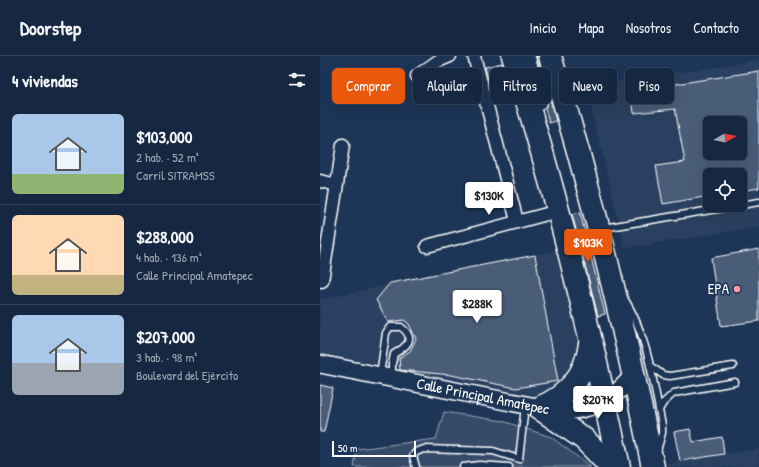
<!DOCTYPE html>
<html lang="es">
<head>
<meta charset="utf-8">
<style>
	body { margin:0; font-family:"Patrick Hand",sans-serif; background:#23344c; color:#f1f3f6; height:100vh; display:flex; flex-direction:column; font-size:15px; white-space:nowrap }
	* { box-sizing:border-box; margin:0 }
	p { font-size:13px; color:#9ea6b1 }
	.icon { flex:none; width:22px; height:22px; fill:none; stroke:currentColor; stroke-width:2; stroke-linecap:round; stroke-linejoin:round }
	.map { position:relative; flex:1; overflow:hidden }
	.sheet { display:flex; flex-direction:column; background:#162841; width:320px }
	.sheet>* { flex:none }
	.guide { position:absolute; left:12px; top:12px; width:367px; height:36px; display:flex; gap:8px }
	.needle { width:26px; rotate:81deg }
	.buttons { position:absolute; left:383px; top:60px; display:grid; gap:8px }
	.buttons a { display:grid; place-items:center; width:44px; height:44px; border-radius:6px; background:#162841; box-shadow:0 4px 16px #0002,0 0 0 1px #35445a; font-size:20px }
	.scale { position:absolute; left:12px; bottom:10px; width:84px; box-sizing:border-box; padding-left:4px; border:2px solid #fff; border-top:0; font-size:11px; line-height:14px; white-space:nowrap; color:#fff; -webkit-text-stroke:3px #1d3557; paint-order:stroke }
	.price { position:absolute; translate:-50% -34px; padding:0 9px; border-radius:4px; background:#fff; color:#222; font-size:13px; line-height:26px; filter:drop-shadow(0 1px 2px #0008) }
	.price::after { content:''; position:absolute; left:50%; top:24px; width:12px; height:9px; margin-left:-6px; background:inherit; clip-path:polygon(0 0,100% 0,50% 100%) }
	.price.on { background:#ea580c; color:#fff }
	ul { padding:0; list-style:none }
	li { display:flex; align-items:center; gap:12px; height:100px; padding:0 12px }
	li+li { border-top:1px solid #35445a }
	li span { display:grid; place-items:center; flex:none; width:112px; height:80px; border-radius:6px; color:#555 }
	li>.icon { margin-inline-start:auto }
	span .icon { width:48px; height:48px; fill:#fffc; stroke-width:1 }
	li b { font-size:17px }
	h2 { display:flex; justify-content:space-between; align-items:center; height:48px; padding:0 12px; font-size:17px }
	.chip { padding:0 14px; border-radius:6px; background:#162841; box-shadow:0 4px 16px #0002,0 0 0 1px #35445a; font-size:14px; line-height:36px }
	.chip.on { background:#ea580c; color:#fff }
	header { display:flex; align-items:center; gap:24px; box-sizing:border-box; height:56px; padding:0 20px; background:#162841; border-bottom:1px solid #35445a }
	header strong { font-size:19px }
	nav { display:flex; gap:22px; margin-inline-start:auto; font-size:14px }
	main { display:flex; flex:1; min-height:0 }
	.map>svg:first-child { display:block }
	.built { fill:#2a4161; fill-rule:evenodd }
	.green { fill:#364b69; stroke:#9aa5b4 }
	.building { fill:#4a5d79; stroke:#fff; fill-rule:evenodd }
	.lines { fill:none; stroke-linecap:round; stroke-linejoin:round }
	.lane-casing { stroke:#fff; stroke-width:9 }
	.street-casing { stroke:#fff; stroke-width:15 }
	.secondary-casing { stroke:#fff; stroke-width:20 }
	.primary-casing { stroke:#fff; stroke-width:22 }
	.highway-casing { stroke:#fff; stroke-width:25 }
	.lane { stroke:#1d3557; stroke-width:6 }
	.street { stroke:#1d3557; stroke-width:12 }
	.secondary { stroke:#1d3557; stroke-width:17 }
	.primary { stroke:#1d3557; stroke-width:19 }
	.highway { stroke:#1d3557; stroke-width:22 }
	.poi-dot { fill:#ff9aa2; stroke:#1d3557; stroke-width:1.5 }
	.labels { text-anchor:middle; stroke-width:3.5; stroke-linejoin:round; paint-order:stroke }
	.poi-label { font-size:15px; fill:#fff; stroke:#1d3557; text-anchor:end }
	.street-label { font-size:15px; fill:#fff; stroke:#1d3557 }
</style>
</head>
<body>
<header>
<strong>Doorstep</strong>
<nav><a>Inicio</a><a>Mapa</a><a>Nosotros</a><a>Contacto</a></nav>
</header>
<main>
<section class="sheet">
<h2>4 viviendas<svg class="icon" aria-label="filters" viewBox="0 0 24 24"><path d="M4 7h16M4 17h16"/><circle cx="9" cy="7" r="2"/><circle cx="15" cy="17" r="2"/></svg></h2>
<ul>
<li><span style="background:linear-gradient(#a9c7e8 75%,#8fb573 0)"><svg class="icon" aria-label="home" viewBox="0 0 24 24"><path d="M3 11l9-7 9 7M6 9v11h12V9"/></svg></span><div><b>$103,000</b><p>2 hab. · 52 m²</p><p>Carril SITRAMSS</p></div></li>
<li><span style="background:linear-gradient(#ffd9b3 75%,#c2b280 0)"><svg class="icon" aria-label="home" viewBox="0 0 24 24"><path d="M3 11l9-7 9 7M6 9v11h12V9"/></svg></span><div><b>$288,000</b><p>4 hab. · 136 m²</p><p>Calle Principal Amatepec</p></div></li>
<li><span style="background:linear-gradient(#a9c7e8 60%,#9aa5b1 0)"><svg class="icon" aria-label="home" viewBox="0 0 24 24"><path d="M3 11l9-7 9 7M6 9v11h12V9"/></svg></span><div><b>$207,000</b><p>3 hab. · 98 m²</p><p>Boulevard del Ejército</p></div></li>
</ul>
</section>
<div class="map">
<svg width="439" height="411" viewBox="0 0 439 411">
	<rect width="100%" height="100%" fill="#1d3557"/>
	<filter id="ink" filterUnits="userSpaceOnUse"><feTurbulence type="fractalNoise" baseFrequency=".025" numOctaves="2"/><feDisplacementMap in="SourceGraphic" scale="8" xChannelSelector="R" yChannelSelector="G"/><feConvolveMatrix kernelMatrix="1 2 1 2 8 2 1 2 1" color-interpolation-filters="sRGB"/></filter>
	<g filter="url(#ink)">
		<!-- built -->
		<path class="built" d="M439 4V171L305 192 266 31ZM390 67H420V97H390ZM390 119H420V149H390Z
			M239 194 260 287V303L246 328 217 343 0 299V243Z
			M439 393V411H342L360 405Z"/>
		<!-- green -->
		<path class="green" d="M124 356 183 365 231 381 271 411H34L37 393 116 383Z"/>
		<!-- building -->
		<path class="building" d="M216 0H218L236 65 229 67 225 52 228 42Z
			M182 7 186 19 168 23 165 11Z
			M439 15V132L420 135V119H390V140L343 148 336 110 365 106 355 53 314 57 311 35ZM390 67H420V97L390 102Z
			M260 156 285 258 278 260 252 158Z
			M439 193V265L401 270 391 202Z
			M215 199 238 325 196 332 131 319 80 314 79 302 90 295 96 283 89 268 84 264 68 266 56 244 70 227Z
			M0 329 13 332 4 376H0Z
			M370 373 373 386 402 381 404 398 360 405 354 376Z"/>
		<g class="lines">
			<defs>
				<path id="lane" d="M283 172 439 146
					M304 242C328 280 333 326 342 369V377L337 395
					M330 310 343 319 350 320 413 310
					M60 319 66 277 70 271H81C97 283 86 291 74 298L72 308V322
					M339 354 343 347 354 337 415 326
					M96 411 93 400 96 396 104 393 173 395 199 403 205 350
					M143 411 159 409 189 411"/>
				<path id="street" d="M154 0 197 165
					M97 20 118 5 130 0
					M0 125 17 129
					M107 190 238 155
					M2 225 23 89"/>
				<g id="secondary">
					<path id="s1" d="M0 308 236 355C269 356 294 345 314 318"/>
				</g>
				<path id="primary" d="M205 0 217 45"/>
				<path id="highway" d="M193 0C236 135 270 273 299 411
					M230 0C272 135 305 273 333 411
					M219 352 264 383 291 411
					M219 352C248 340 266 319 270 288"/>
			</defs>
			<!-- lane casing -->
			<use href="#lane" class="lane-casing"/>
			<!-- street casing -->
			<use href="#street" class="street-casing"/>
			<!-- secondary casing -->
			<use href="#secondary" class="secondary-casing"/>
			<!-- primary casing -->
			<use href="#primary" class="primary-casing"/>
			<!-- highway casing -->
			<use href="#highway" class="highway-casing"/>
			<!-- lane -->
			<use href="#lane" class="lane"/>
			<!-- street -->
			<use href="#street" class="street"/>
			<!-- secondary -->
			<use href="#secondary" class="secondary"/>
			<!-- primary -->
			<use href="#primary" class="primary"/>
			<!-- highway -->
			<use href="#highway" class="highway"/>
		</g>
	</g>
	<!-- markers -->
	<circle class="poi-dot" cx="417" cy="233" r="4"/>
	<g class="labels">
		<!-- poi labels -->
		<g class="poi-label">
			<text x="409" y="238">EPA</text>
		</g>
		<!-- street labels -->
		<g class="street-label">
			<text dy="5" stroke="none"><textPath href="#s1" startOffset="166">Calle Principal Amatepec</textPath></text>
		</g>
	</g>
</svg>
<div class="buttons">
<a><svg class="needle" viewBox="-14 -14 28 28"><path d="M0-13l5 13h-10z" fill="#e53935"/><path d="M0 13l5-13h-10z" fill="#9ea6b1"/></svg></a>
<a><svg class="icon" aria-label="locate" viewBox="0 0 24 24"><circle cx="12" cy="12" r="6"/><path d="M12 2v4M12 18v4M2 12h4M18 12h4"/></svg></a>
</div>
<div class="scale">50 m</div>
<b class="price" style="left:169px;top:160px">$130K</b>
<b class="price on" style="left:268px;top:207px">$103K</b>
<b class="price" style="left:157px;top:268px">$288K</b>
<b class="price" style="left:278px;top:364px">$207K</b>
<div class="guide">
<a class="chip on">Comprar</a>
<a class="chip">Alquilar</a>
<a class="chip">Filtros</a>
<a class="chip">Nuevo</a>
<a class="chip">Piso</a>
</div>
</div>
</main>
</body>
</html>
